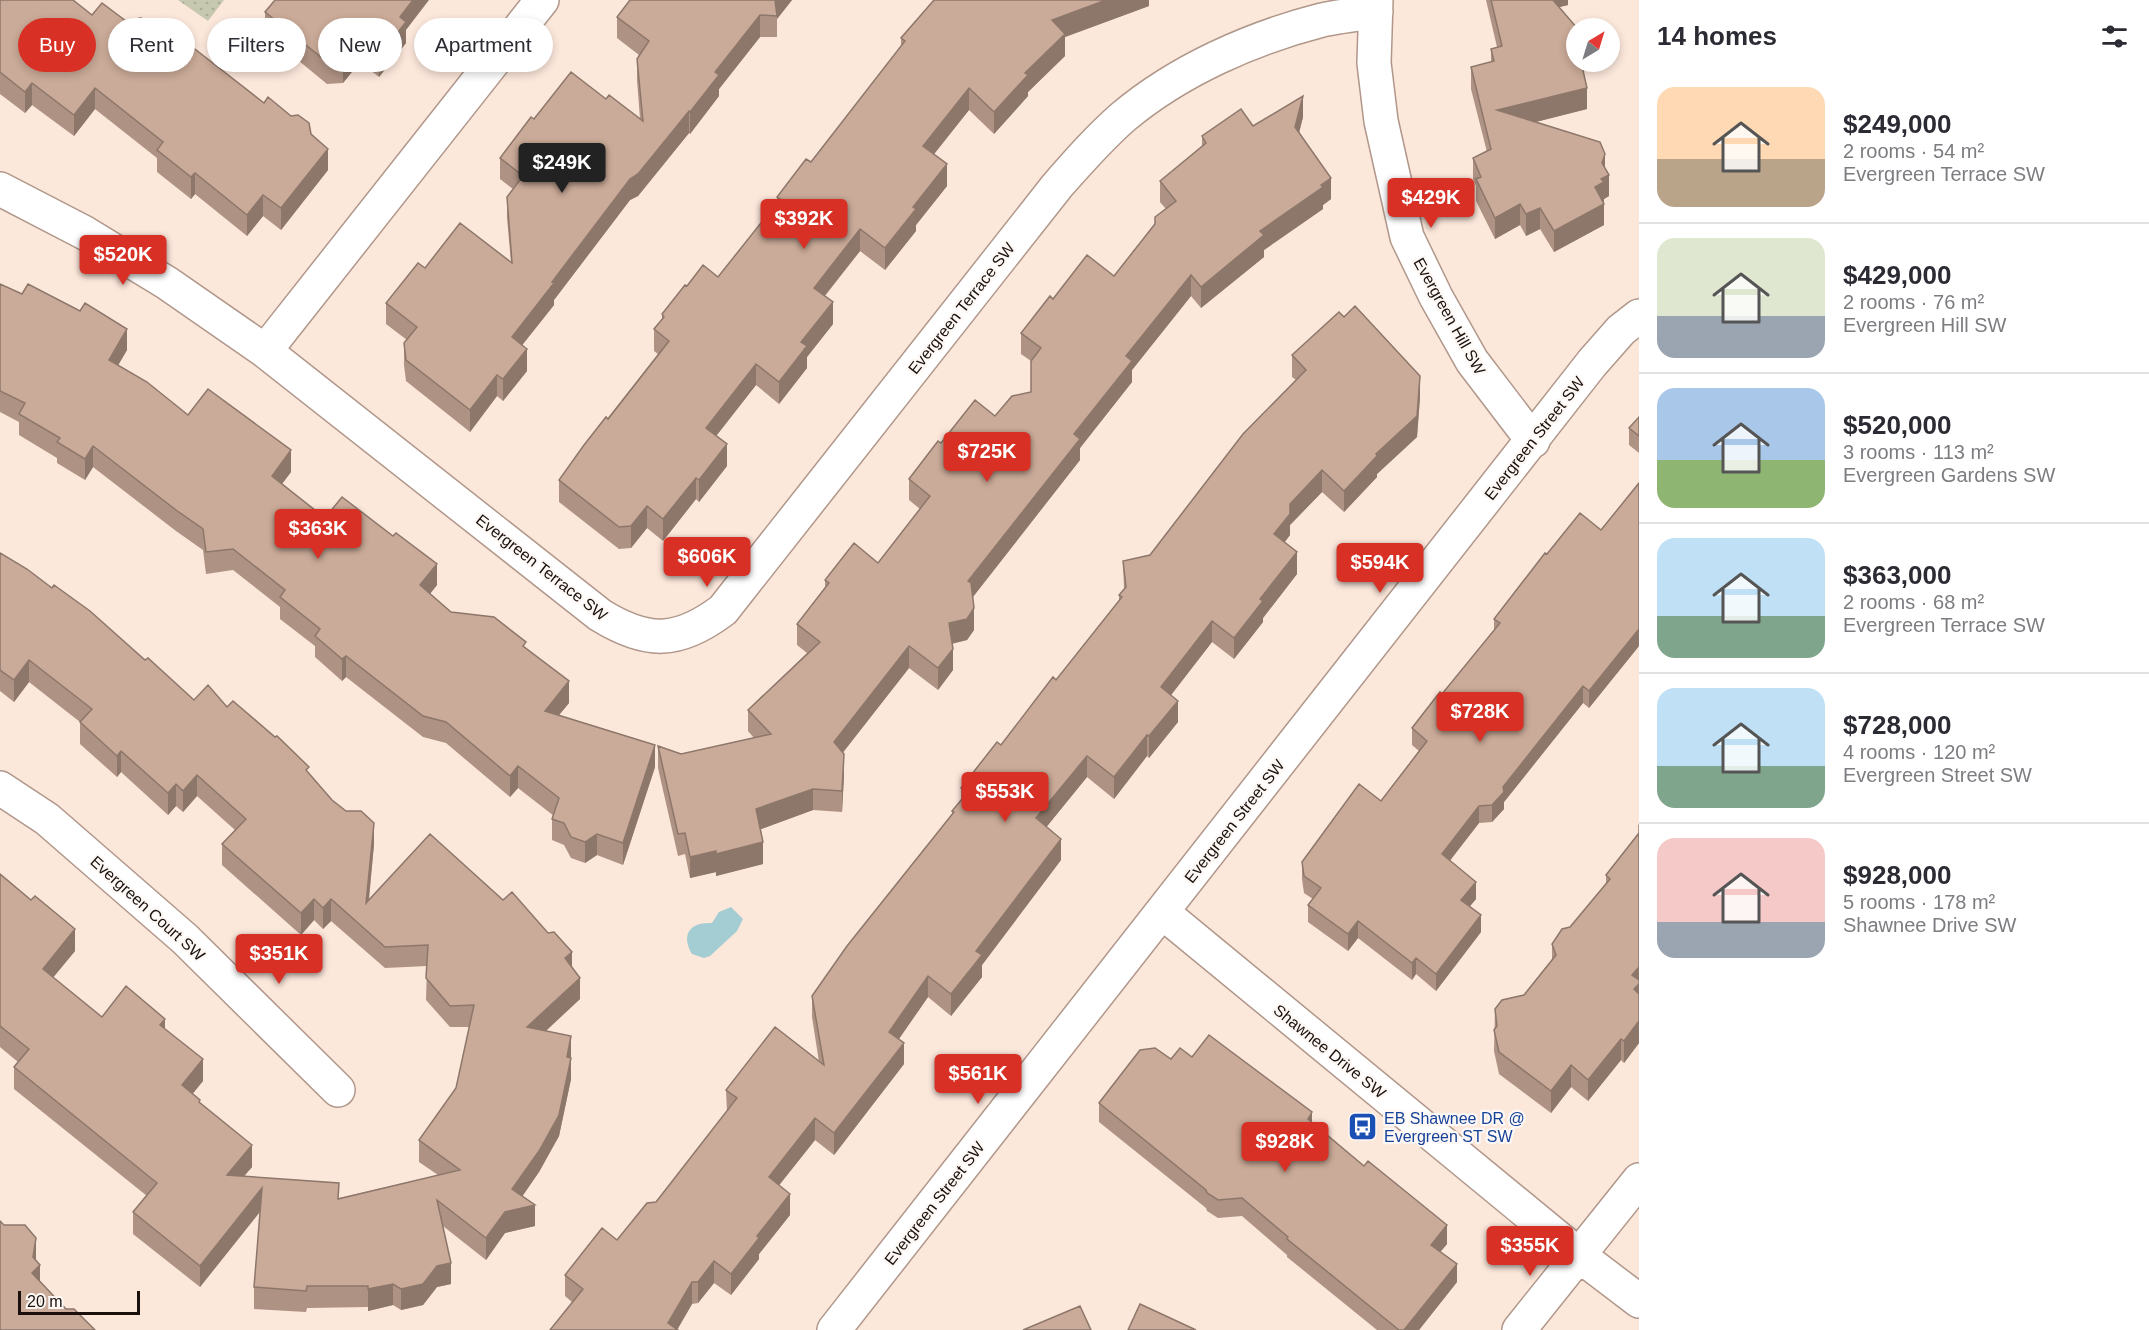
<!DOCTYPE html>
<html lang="en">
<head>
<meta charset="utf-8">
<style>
	body { margin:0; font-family:Arial,sans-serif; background:#f7f7f7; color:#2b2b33; height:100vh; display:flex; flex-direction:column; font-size:22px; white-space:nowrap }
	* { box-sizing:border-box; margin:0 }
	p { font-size:20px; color:#7c7c81 }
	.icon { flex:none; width:33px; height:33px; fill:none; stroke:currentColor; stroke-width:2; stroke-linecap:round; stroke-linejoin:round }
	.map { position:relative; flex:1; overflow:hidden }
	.panel { display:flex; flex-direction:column; background:#fff; width:510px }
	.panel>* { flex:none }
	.hud { position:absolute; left:18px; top:18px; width:570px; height:54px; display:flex; gap:12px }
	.needle { width:39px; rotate:38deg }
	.tools { position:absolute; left:1566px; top:18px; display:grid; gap:12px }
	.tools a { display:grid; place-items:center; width:54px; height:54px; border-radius:50%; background:#fff; box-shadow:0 3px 9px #0003; font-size:30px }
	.scale { position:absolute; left:18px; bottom:15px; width:122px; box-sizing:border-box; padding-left:6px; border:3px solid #1a110c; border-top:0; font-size:16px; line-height:21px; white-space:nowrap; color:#1a110c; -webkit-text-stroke:4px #fdf8f5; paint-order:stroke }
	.price { position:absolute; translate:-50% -51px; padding:0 14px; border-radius:6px; background:#d93025; color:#fff; font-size:20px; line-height:39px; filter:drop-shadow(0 2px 3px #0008) }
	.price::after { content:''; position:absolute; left:50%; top:36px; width:18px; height:14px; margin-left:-9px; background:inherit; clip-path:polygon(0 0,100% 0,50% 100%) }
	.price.current { background:#222; color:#fff }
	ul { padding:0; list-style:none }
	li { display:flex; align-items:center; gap:18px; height:150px; padding:0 18px }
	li+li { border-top:2px solid #e1e1e2 }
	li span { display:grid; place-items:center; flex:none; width:168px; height:120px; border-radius:18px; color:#555 }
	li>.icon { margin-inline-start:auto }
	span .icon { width:72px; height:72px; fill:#fffc; stroke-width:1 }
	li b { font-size:26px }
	h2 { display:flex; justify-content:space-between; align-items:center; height:72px; padding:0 18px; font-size:26px }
	.chip { padding:0 21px; border-radius:27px; background:#fff; box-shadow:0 3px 9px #0003; font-size:21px; line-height:54px }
	.chip.current { background:#d93025; color:#fff }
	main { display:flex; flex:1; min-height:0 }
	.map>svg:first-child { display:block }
	.park { fill:url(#park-dots) }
	.water { fill:#a3ccd3 }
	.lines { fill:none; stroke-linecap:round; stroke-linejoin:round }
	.minor-casing { stroke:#b0978a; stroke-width:36 }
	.minor { stroke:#fff; stroke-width:33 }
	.wall { fill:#ae9283 }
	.shaded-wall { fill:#8d776a }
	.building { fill:#caaa98; stroke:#8d776a; stroke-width:1.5 }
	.labels { text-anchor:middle; stroke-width:4.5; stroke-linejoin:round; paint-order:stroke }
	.street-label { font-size:16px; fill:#1a110c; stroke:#fdf8f5 }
	.transit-label { font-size:16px; fill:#164399; stroke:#fdf8f5; text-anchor:start }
</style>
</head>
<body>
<main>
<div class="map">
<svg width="1639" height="1330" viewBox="0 0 1639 1330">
	<defs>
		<pattern id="park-dots" width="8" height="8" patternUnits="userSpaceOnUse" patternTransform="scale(1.5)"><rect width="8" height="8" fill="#c6c9b0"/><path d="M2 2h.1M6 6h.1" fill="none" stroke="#aaac96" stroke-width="1.8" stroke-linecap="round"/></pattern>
	</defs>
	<rect width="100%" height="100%" fill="#fce7db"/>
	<!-- park -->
	<path class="park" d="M178 0H224L208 21Z"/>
	<!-- water -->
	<path class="water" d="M731 907 743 919 737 931 710 956 704 958 692 954C681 935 689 922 712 923L719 912Z"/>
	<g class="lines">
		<defs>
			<path id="minor" d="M542 0 265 351 600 615C647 644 678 644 723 610L1057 186C1078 162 1099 138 1123 117 1179 70 1252 38 1322 20 1340 16 1359 14 1376 12
				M1376 0 1374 63 1381 121 1407 237 1436 297 1472 361 1533 441
				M0 189 85 233 167 283 265 351
				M0 788 47 819 185 939 338 1090
				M1162 912 1580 1256 1639 1301
				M834 1330 1592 363 1621 330 1639 316
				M1519 1330 1639 1180"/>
		</defs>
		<!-- minor casing -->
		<use href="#minor" class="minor-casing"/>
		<!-- minor -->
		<use href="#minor" class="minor"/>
	</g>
	<!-- wall -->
	<path class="wall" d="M0 0 92 15 141 32 180 61 264 103 311 134 328 170 281 230 263 216 247 236 195 194 191 199 157 172V158L95 109 74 136 32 105 25 113 0 94Z
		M630 0H792L777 19V37H760L719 89V96L690 134 689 133 638 196 630 200 554 300V305L522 345 527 371 503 401 497 396 470 432 406 381 404 365V343L407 340 386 324V303L425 268 511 262 507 218V197L513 189 500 179V158L534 119 606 99 640 119 637 80V59L639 55 617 38V17Z
		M1149 0V6L1065 37V56L1028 92V96L994 134 969 110 934 154 947 186 916 225V231L885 270 860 251 825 296 833 324 807 357V368L779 404 756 385 716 436 727 466 699 502 696 499 663 541 647 528 631 548 619 549 559 502V480L658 354 654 351V329L662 320V314L687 286 718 277 777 203V197L811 162 901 47V38Z
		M1486 0H1568V5L1559 7 1585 62V66L1584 72 1587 109 1535 122 1605 169 1609 196 1604 199V225L1554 252 1540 229 1526 236 1520 225 1495 239 1476 201V186L1473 179V158L1487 152 1471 89V67L1491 62V49L1497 47Z
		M265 12 406 30V43L379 77 360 62 343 83 327 84 265 33Z
		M1303 117 1299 133 1331 199 1323 205V209L1264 250V257L1201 308 1191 296 1132 370V382L1080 448V460L973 597 974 630 967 640 952 644 953 670 938 690 909 668 843 752 844 775 842 812 813 810 761 829 763 864 716 876V872L690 878 685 854 678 856 658 768V746L681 754 754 738 748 731V710L807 653 797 645V624L825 587V580L878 563 920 509 909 500V479L941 443 995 416 1031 392V361L1021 354V333L1053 299 1114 276 1166 209 1160 202V181L1202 147V136Z
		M0 284 127 350 118 365 188 415 291 472 282 484 325 518 437 585 430 594 451 612 526 648 569 703 559 715 655 767 623 865 597 855 585 863 571 858 564 845 552 840V819L554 816 518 788 510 797 446 743 423 737 346 677 342 681 315 657V646L280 619V607L233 570 206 574 203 550 176 531 93 467 85 480 57 463V458L19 435V422L0 412Z
		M1292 355 1420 397 1417 437 1377 474V477L1344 512 1322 492 1290 525V535L1284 543 1297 574 1263 618V622L1234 659 1212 642 1171 695 1178 722 1149 758 1147 756 1114 799 1087 777 1046 827 1061 860 982 965V977L951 1016 928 997 899 1039 904 1064 834 1155 815 1140 779 1185 790 1215 759 1254V1259L731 1295 714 1283 698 1303 692 1304 677 1330 572 1302 565 1296V1275L617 1240 656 1202 727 1112 726 1090 819 1062 812 1017V996L952 814V811L961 801V788L1001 745 1056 680 1119 601V595L1124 589 1123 561 1150 555 1296 380 1292 377Z
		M1639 417V453L1629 445V428Z
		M1639 483V646L1589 708 1583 703 1504 802V809L1492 822 1479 823 1450 860 1476 899 1469 907 1481 932 1436 991 1416 974 1412 980 1358 938 1348 951 1308 922V905L1313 899 1304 893 1302 879V862L1381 801 1419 751 1412 745V728L1442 694 1494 631V619L1547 554 1601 530Z
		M0 553 145 660 194 700 227 707 309 775 332 800 374 844 369 901 572 968 580 999 546 1031 571 1036V1079L559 1136 539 1172 522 1196 535 1226 505 1233 486 1260 443 1226 451 1284 437 1287 423 1305 401 1310 393 1305 368 1311V1307L307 1308 306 1312 254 1309V1287L260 1212 200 1287 133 1234V1212L147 1196 14 1089V1067L18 1062 0 1047V874L75 951 53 977 102 1017 165 1029 203 1081 192 1094 252 1167 244 1176 339 1198 438 1175 419 1162V1140L456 1088 469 1027H450L426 1000 427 966 385 968 331 921 323 929 314 920 301 935 222 865V844L235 830 197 796 183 812 176 806 168 815 121 772 117 777 80 744V722L29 682 14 702 0 691Z
		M1639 824V1043L1624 1063 1621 1060 1588 1101 1571 1087 1551 1113 1499 1074 1494 1051 1495 1009 1524 995 1552 960V944L1570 927 1606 884V875L1638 834V825Z
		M1192 1057 1312 1122 1364 1166 1447 1244 1440 1252 1457 1282 1419 1330H1377L1287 1257V1255L1242 1216 1218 1218 1207 1211 1206 1208 1099 1122V1103L1171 1059Z"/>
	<!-- shaded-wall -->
	<path class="shaded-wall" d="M413 0H429L406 30V43L379 77V56L400 17Z
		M775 0H792L777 19V16Z
		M1106 0H1149V6L1065 37V56L1028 92V96L994 134V112L1025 73 1052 20Z
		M1544 0H1568V5L1544 11Z
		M760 15V37L719 89V96L690 134V112L715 72Z
		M360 40V62L343 83V62Z
		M1581 62H1585V66L1581 82Z
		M32 83V105L25 113V92Z
		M95 88V109L74 136V115Z
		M969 88V110L923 168V146Z
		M1587 88V109L1497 132V110Z
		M1303 96V117L1295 148V127Z
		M689 111V133L638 196 630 200 554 300V305L512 358V337L552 282 630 179Z
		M328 149V170L281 230V208Z
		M1605 154V176L1609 175V196L1604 199V204L1595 187Z
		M947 164V186L916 225V231L885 270V248L913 207Z
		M195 173V194L191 199V177Z
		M1331 178V199L1323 205V209L1264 250V257L1201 308V287L1260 231Z
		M263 195V216L247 236V215Z
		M1520 204V225L1495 239V218Z
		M1604 204V225L1554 252V231Z
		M1540 208V229L1526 236V214Z
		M860 229V251L814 309V288Z
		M1191 275V296L1132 370V382L1080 448V460L968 603V581L1074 434 1126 356Z
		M833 302V324L807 357V368L779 404V382L801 342Z
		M127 329V350L109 381V360Z
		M527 349V371L503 401V379Z
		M756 364V385L706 449V428Z
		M497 375V396L470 432V410Z
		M1420 376V397L1417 437 1377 474V477L1344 512V491L1376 454Z
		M727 444V466L699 502V480Z
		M93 446V467L85 480V459Z
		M291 450V472L272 497V476Z
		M1322 470V492L1290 525V535L1274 556V534L1290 504Z
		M696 478V499L663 541V519Z
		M647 506V528L631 548V526Z
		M1297 552V574L1263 618V622L1234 659V638L1260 599Z
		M437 564V585L420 606V585Z
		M974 608V630L967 640 949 644V623Z
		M1212 621V642L1161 708V687Z
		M1639 629V646L1589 708V691Z
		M909 646V668L834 764V742Z
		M953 649V670L938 690V668Z
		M346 656V677L342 681V659Z
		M29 660V682L14 702V680Z
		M569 681V703L545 732V711Z
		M1583 686V703L1504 802V809L1492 822V805L1503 787Z
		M1178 701V722L1149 758V736Z
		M1147 735V756L1114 799V777Z
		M655 745V767L623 865V843Z
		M121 751V772L117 777V756Z
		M844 754V775L842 812V791Z
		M1087 756V777L1036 840V818Z
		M518 766V788L510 797V776Z
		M197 775V796L183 812V791Z
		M176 784V806L168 815V793Z
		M813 789V810L756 831V809Z
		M1479 806V823L1442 871V854Z
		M374 823V844L366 925V903Z
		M597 834V855L585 863V842Z
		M1061 839V860L982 965V977L951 1016V994L976 951Z
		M763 842V864L716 876V854Z
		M716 851V872L690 878V857Z
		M1476 882V899L1461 917V900Z
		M314 899V920L301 935V913Z
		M331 899V921L323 929V908Z
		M1481 915V932L1436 991V974Z
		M1358 921V938L1348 951V934Z
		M75 929V951L43 990V969Z
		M572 952V974L565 958Z
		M1416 958V974L1412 980V963Z
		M1639 967V1005L1634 1011 1632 975Z
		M928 976V997L889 1053V1032Z
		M580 978V999L527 1048V1027Z
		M165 1019V1040L160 1025Z
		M1639 1021V1043L1624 1063V1041Z
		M571 1036V1079L559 1136 539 1172 513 1210 535 1205V1226L505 1233 486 1260V1238L512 1189 567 1057Z
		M1621 1039V1060L1588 1101V1080Z
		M904 1043V1064L834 1155V1133Z
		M203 1059V1081L182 1107V1085Z
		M1571 1065V1087L1551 1113V1091Z
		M1312 1112V1130L1308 1119Z
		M815 1118V1140L769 1198V1177Z
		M252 1145V1167L227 1196V1175Z
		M262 1188V1209L200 1287V1266Z
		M790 1194V1215L759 1254V1259L731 1295V1274L757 1236Z
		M1447 1225V1244L1431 1263V1245Z
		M36 1238V1259L34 1271 40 1265V1286L32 1294 33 1257Z
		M714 1261V1283L698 1303V1282Z
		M451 1263V1284L437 1287 423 1305 401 1310V1289L437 1266Z
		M1457 1264V1282L1419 1330H1404Z
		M692 1282V1304L677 1330 668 1323Z
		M393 1284V1305L368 1311V1289Z"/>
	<!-- building -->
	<path class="building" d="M0 0H73L92 15 102 3 126 21 141 18V32L180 61 191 46 264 103 268 97 291 116 298 115 309 123 311 134 328 149 281 208 263 195 247 215 195 173 191 177 157 150 163 142 95 88 74 115 32 83 25 92 0 72Z
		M275 0H413L400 17 406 22 379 56 360 40 343 62H327L265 12Z
		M630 0H775L777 16 760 15 715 72 719 75 690 112 689 111 638 174 630 179 552 282 554 283 512 337 527 349 503 379 497 375 470 410 406 360 404 343 417 327 386 303 418 263 425 268 460 223 512 263 507 197 523 176 500 158 531 117 534 119 571 72 606 99 609 95 643 121 637 59 649 41 617 17Z
		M934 0H1106L1052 20 1065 34 1025 73 1028 75 994 112 969 88 923 146 947 164 913 207 916 209 885 248 860 229 814 288 833 302 801 342 807 346 779 382 756 364 706 428 727 444 699 480 696 478 663 519 647 506 631 526 619 527 559 480 584 445 606 417 608 419 669 341 654 329 664 317 662 314 685 285 687 286 703 265 718 277 780 199 777 197 806 159 811 162 905 41 901 38Z
		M1491 0H1553L1577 28 1576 62H1581L1587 88 1497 110 1600 142 1605 154 1602 163 1609 175 1601 179 1604 182 1595 187 1604 204 1554 231 1540 208 1526 214 1520 204 1495 218 1476 179 1481 177 1473 158 1491 149 1471 67 1494 61 1491 49 1502 46Z
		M1303 96 1295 127 1331 178 1321 185 1323 187 1260 231 1264 235 1201 287 1191 275 1126 356 1132 361 1074 434 1080 439 968 581 971 583 974 608 967 619 949 623 953 649 938 668 909 646 834 742 844 754 842 791 813 789 756 809 763 842 716 854V851L690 857 685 833 678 834 658 746 681 754 771 734 748 710 820 642 797 624 829 583 825 580 854 543 878 563 930 496 909 479 938 441 941 443 975 400 995 416 1012 396 1031 392V361L1041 348 1021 333 1050 296 1053 299 1087 255 1114 276 1155 224V217L1176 201 1160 181 1206 143 1202 136 1241 109 1253 126Z
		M0 284 22 294 28 284 80 311 85 303 127 329 109 360 147 382 188 415 208 389 291 450 272 476 325 518 342 497 393 536 396 533 437 564 420 585 451 612 494 617 526 642 523 646 569 681 545 711 655 745 623 843 597 834 585 842 571 837 564 823 552 819 559 798 518 766 510 776 446 722 423 716 346 656 342 659 315 636 320 629 280 597 285 590 233 549 206 552 203 529 176 510 93 446 85 459 57 442 60 438 19 414 25 403 0 391Z
		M1355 306 1420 376 1417 416 1376 454 1377 456 1344 491 1322 470 1290 504V514L1274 534 1297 552 1260 599 1263 601 1234 638 1212 621 1161 687 1178 701 1149 736 1147 735 1114 777 1087 756 1036 818 1061 839 976 951 982 955 951 994 928 976 889 1032 904 1043 834 1133 815 1118 769 1177 790 1194 757 1236 759 1238 731 1274 714 1261 698 1282H692L668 1323 678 1330H550L583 1289 565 1275 602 1228 617 1240 647 1203 656 1202 737 1098 726 1090 775 1027 824 1065 812 996 847 946 954 812 952 811 967 793 961 788 997 742 1001 745 1053 677 1056 680 1122 597 1119 595 1126 587 1123 561 1150 555 1243 434 1306 370 1292 355 1339 312 1344 317Z
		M1639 417V436L1629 428Z
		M1639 483V629L1589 691 1583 686 1503 787 1504 792 1492 805 1479 806 1442 854 1476 882 1461 900 1481 915 1436 974 1416 958 1412 963 1358 921 1348 934 1308 905 1321 888 1304 876 1302 862 1359 784 1381 801 1427 741 1412 728 1440 692 1442 694 1500 623 1494 619 1545 553 1547 554 1580 513 1601 530Z
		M0 553 27 569 52 588 54 585 90 611 145 660 148 658 194 700 208 685 227 707 233 701 275 737 277 736 309 767 306 770 332 800 346 811H361L374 823 366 903 430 834 503 900 512 892 548 933 554 932 572 952 565 958 580 978 527 1027 571 1036 567 1057 571 1058 559 1115 539 1151 512 1189 535 1205 505 1212 486 1238 437 1200 451 1263 437 1266 423 1284 401 1289 393 1284 368 1289V1286H307L306 1291 254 1287 262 1188 200 1266 133 1212 157 1183 14 1067 29 1049 0 1026V874L31 900 35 896 75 929 43 969 102 1017 126 986 165 1019 160 1025 203 1059 182 1085 200 1100 199 1102 252 1145 227 1175 339 1183 338 1199 460 1170 419 1140 456 1088 474 1005 450 1006 426 978 428 945 385 947 331 899 323 908 314 899 301 913 222 844 246 819 197 775 183 791 176 784 168 793 121 751 117 756 80 722 92 709 29 660 14 680 0 670Z
		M1639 833V967L1632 975 1639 980V984L1634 989 1639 994V1021L1624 1041 1621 1039 1588 1080 1571 1065 1551 1091 1499 1052 1494 1030 1497 1026 1495 1009 1502 1000 1524 995 1556 955 1552 944 1562 929 1570 927 1610 879 1606 875Z
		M1209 1035 1312 1112 1308 1119 1364 1166 1368 1161 1447 1225 1431 1245 1457 1264 1404 1330H1399L1287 1239 1288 1237 1242 1198 1218 1200 1207 1193 1206 1190 1099 1103 1140 1050 1155 1048 1171 1059 1180 1048 1192 1057Z
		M0 1221 4 1225H25L36 1238 33 1257 40 1265 32 1273 66 1309H74L95 1330H0Z
		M1140 1304 1196 1330H1128Z
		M1080 1306 1091 1330H1023Z"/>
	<!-- icons -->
	<defs>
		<symbol id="bus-square" viewBox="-11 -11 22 22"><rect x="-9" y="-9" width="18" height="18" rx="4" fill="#1a4fb4" stroke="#fdf8f5"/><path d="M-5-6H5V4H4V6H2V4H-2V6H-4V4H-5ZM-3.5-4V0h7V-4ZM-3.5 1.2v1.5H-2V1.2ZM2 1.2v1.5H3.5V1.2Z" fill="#fff"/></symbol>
	</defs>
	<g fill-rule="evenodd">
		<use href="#bus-square" x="1346" y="1110" width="33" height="33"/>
	</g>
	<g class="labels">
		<!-- street labels -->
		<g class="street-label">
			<text transform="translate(961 308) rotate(-52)" y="6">Evergreen Terrace SW</text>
			<text transform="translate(1450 316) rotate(61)" y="6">Evergreen Hill SW</text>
			<text transform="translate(1534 438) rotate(-52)" y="6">Evergreen Street SW</text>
			<text transform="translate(542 567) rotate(38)" y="6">Evergreen Terrace SW</text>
			<text transform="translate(1234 821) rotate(-52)" y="6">Evergreen Street SW</text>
			<text transform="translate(148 908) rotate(42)" y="6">Evergreen Court SW</text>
			<text transform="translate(1330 1051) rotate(39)" y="6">Shawnee Drive SW</text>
			<text transform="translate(934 1203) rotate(-52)" y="6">Evergreen Street SW</text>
		</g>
		<!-- transit labels -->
		<g class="transit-label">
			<text x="1384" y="1124">EB Shawnee DR @<tspan x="1384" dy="18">Evergreen ST SW</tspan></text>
		</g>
	</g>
</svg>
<div class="tools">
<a><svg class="needle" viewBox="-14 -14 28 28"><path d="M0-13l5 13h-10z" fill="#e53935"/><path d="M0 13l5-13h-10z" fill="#7c7c81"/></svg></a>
</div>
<div class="scale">20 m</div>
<b class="price current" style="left:562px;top:194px">$249K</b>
<b class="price" style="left:1431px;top:229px">$429K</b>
<b class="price" style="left:804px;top:250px">$392K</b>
<b class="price" style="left:123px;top:286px">$520K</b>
<b class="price" style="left:987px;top:483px">$725K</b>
<b class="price" style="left:318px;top:560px">$363K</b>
<b class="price" style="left:707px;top:588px">$606K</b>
<b class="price" style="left:1380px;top:594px">$594K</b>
<b class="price" style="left:1480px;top:743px">$728K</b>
<b class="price" style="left:1005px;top:823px">$553K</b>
<b class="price" style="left:279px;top:985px">$351K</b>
<b class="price" style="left:978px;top:1105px">$561K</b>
<b class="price" style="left:1285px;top:1173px">$928K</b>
<b class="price" style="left:1530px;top:1277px">$355K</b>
<div class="hud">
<a class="chip current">Buy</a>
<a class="chip">Rent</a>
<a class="chip">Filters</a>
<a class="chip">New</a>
<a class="chip">Apartment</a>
</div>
</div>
<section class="panel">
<h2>14 homes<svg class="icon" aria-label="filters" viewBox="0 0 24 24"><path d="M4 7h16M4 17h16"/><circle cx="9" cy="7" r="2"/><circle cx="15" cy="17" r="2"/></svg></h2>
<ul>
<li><span style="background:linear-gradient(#ffd9b3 60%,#b9a48a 0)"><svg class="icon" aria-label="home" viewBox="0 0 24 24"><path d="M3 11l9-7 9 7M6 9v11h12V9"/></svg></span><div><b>$249,000</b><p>2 rooms · 54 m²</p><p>Evergreen Terrace SW</p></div></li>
<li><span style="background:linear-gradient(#dfe7d0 65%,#9aa5b1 0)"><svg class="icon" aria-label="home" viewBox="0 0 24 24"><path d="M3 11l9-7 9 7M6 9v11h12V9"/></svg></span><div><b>$429,000</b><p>2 rooms · 76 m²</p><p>Evergreen Hill SW</p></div></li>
<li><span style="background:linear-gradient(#a9c7e8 60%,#8fb573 0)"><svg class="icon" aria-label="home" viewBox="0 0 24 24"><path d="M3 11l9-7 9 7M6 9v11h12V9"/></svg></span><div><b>$520,000</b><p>3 rooms · 113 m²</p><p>Evergreen Gardens SW</p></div></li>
<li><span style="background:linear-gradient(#bfe0f5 65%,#7fa58c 0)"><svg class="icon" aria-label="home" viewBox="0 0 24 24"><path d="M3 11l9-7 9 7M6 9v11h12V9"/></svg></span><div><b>$363,000</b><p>2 rooms · 68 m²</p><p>Evergreen Terrace SW</p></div></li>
<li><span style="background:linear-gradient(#bfe0f5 65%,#7fa58c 0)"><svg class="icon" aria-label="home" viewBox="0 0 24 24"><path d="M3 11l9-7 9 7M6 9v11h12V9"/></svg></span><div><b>$728,000</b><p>4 rooms · 120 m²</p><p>Evergreen Street SW</p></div></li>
<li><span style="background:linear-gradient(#f6c9c9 70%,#9aa5b1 0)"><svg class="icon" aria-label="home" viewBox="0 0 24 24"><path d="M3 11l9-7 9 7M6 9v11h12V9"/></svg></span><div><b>$928,000</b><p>5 rooms · 178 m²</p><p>Shawnee Drive SW</p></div></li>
</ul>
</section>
</main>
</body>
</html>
